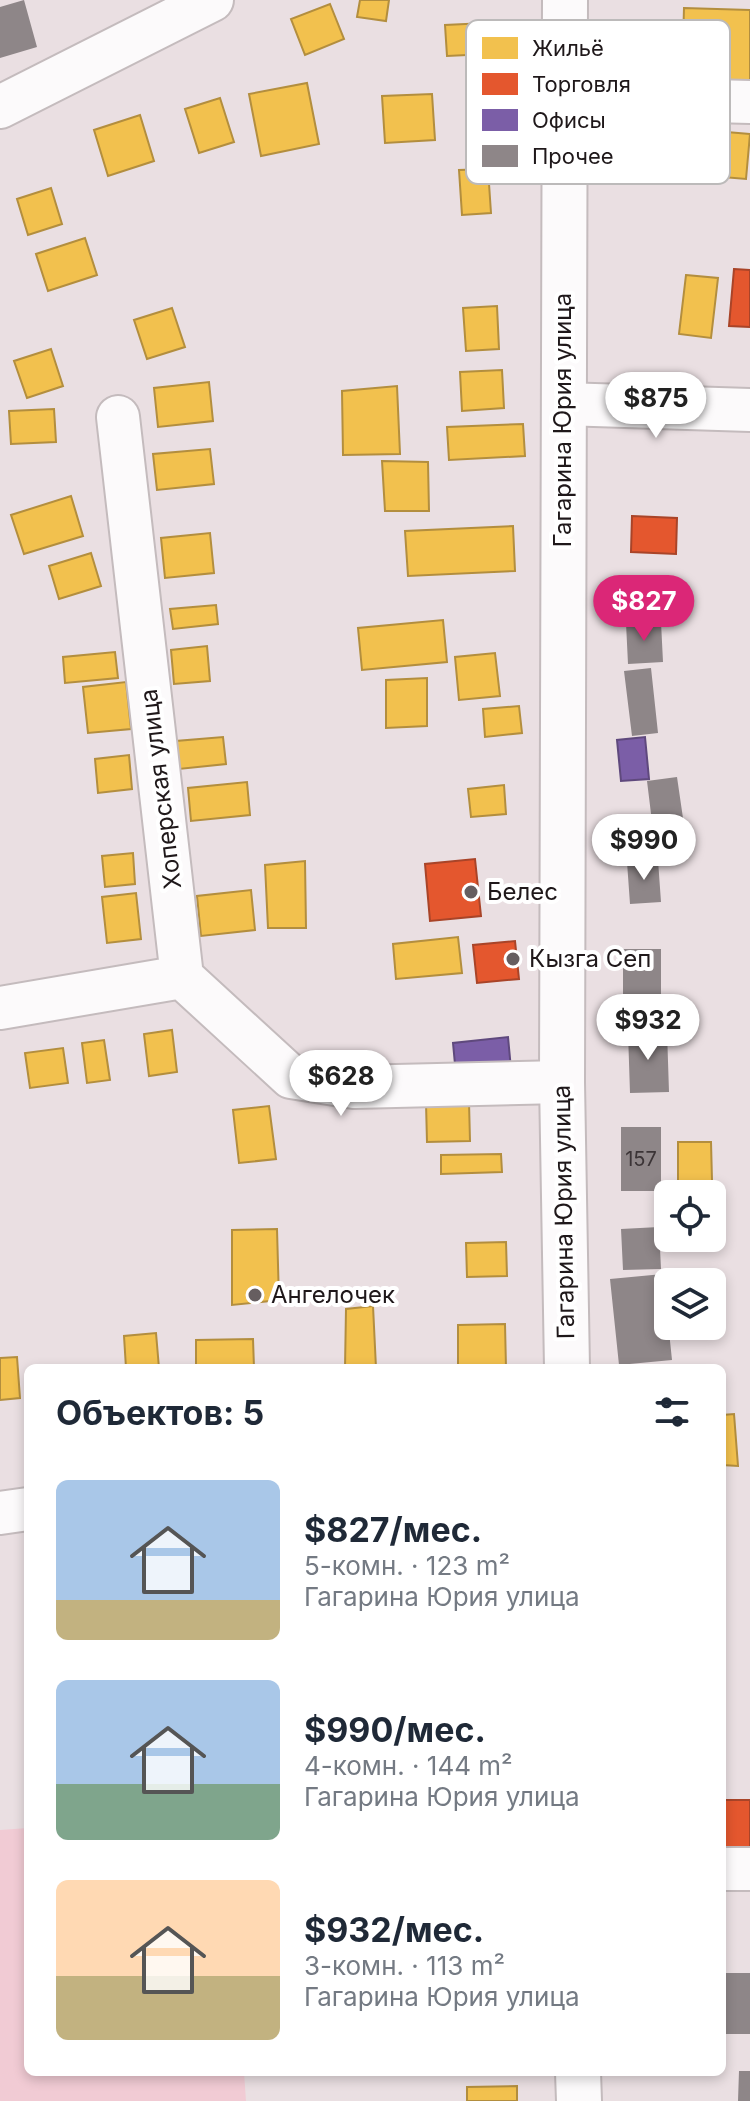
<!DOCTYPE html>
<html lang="ru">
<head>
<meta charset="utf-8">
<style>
	body { margin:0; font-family:Inter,sans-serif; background:#f2f2f3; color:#1f2937; height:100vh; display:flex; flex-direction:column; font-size:30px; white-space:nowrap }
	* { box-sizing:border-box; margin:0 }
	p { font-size:26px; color:#747a83 }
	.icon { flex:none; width:44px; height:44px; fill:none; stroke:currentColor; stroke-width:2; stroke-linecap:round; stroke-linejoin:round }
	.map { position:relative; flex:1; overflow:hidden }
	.drawer { position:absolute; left:24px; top:1364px; width:702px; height:712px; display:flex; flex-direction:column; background:#fff; border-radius:12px; box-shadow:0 4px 12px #0003 }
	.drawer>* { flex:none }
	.fabs { position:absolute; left:654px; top:1180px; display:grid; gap:16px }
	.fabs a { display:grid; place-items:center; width:72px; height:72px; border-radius:12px; background:#fff; box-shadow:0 4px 12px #0003; font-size:40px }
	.price { position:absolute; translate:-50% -68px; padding:0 18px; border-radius:28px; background:#fff; color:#222; font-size:26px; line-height:52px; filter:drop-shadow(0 2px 4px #0008) }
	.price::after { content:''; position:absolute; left:50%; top:48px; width:24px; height:18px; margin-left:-12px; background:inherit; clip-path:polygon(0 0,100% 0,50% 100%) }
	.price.on { background:#db2777; color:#fff }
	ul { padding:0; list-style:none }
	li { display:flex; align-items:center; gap:24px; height:200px; padding:0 32px }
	li span { display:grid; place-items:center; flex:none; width:224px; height:160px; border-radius:12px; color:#555 }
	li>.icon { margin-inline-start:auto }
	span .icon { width:96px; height:96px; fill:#fffc; stroke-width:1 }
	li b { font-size:34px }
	h2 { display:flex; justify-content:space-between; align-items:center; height:96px; padding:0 32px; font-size:34px }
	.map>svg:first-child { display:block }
	.green { fill:#f1cbd4 }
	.homes { fill:#f2c14e; stroke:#b38e3e; stroke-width:2 }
	.shops { fill:#e4572e; stroke:#a94428; stroke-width:2 }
	.offices { fill:#7b5ea7; stroke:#5f497d; stroke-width:2 }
	.building { fill:#8e8688 }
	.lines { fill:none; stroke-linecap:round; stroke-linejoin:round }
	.minor-casing { stroke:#c4bbbd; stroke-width:46 }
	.major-casing { stroke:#c4bbbd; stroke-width:48 }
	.minor { stroke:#fcfafb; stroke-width:42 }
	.major { stroke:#fcfafb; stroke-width:44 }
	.poi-dot { fill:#665e60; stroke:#fff; stroke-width:3 }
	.labels { text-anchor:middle; stroke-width:8; stroke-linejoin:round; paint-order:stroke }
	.number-label { font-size:20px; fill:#3b3436 }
	.street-label { font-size:24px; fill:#1f181a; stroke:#fff }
	.poi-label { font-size:24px; fill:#1f181a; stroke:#fff; text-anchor:start }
	.key { fill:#fff; stroke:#bcbaba; stroke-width:2 }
	.key-label { font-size:22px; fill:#1f181a }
</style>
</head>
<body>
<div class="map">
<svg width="750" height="2101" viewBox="0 0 750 2101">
	<rect width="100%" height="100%" fill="#eadfe2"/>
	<!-- green -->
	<path class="green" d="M28 1828V2072H244L246 2101H0V1830Z"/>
	<!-- homes -->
	<path class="homes" d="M360 0H389L386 21 357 17Z
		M330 4 344 39 305 55 291 19Z
		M684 8 750 10V81L682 79Z
		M486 23 488 54 447 56 445 25Z
		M307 83 319 144 261 156 249 94Z
		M432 94 435 140 385 143 382 96Z
		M220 98 234 142 199 153 185 109Z
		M140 115 154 161 108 176 94 130Z
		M703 130 750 134 746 179 699 175Z
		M488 169 491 213 462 215 459 170Z
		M51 188 62 224 28 235 17 199Z
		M85 238 97 275 48 291 36 254Z
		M686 275 718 278 711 338 679 334Z
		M497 306 499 349 466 351 463 308Z
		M172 308 185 347 147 359 134 320Z
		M51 349 63 386 27 398 14 361Z
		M502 370 504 408 462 411 460 372Z
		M209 382 213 421 158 427 154 388Z
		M397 386 400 454 343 455 342 391Z
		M54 409 56 442 11 444 9 411Z
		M523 424 525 456 449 460 447 427Z
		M210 449 214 484 157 490 153 454Z
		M382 461 428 462 429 511H385Z
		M71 496 83 536 24 554 11 515Z
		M513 526 515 571 408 576 405 531Z
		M210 533 214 573 165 578 161 538Z
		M91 553 101 586 59 599 49 566Z
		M216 605 218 624 173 629 170 609Z
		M443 620 447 662 362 670 358 628Z
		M207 646 210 681 174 684 171 650Z
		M115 652 118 678 65 683 63 657Z
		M495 653 500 696 459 700 455 657Z
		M427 678V726L386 728V680Z
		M126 682 131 729 88 733 83 687Z
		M519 706 522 733 485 737 483 709Z
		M223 737 226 764 179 769 176 741Z
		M129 755 132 789 98 793 95 759Z
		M247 782 250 815 191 821 188 788Z
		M504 785 506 814 471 817 468 789Z
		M133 853 135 884 105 887 102 856Z
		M305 861 306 928H268L265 865Z
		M251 890 255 930 201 936 197 896Z
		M136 893 141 939 107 943 102 897Z
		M458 937 462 973 396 979 393 944Z
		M172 1030 177 1072 149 1076 144 1034Z
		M104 1040 110 1080 87 1083 82 1043Z
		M63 1048 68 1083 30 1088 25 1053Z
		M469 1102 470 1141 427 1142 426 1103Z
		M269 1106 276 1159 239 1163 233 1110Z
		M678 1142H711L713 1219 712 1194H678Z
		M501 1154 502 1172 441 1174V1155Z
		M277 1229 279 1300 232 1305V1230Z
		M506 1242 507 1276 467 1277 466 1243Z
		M373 1306 376 1368H345L346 1309Z
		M505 1324 506 1368H458V1325Z
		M156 1333 159 1368H126L124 1336Z
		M253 1339 254 1368H196V1340Z
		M17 1357 20 1398 0 1400V1358Z
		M734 1414 738 1466 722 1465V1415Z
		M517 2086V2101H467V2087Z"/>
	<!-- shops -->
	<path class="shops" d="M734 269 750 270V327L729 326Z
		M632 516 677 518 676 554 631 552Z
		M475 859 481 916 430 921 425 864Z
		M515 941 519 979 477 983 473 945Z
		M722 1800H750V1865L722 1864Z"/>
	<!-- offices -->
	<path class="offices" d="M645 737 649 779 621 781 617 740Z
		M508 1037 511 1069 456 1075 453 1043Z"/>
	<!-- building -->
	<path class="building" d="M24 0 37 47 0 58V7Z
		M665 585 666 604 628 606 627 587Z
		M661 622 663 662 628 664 626 623Z
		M651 668 658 733 632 736 624 671Z
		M677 777 684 825 653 830 647 781Z
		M624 833 660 834 659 853H624Z
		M658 860 661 902 630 904 627 862Z
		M623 949H661V996H623Z
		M667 1031 669 1092 630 1093 628 1032Z
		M621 1127H661V1191H621Z
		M659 1227 661 1269 623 1270 621 1229Z
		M663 1274 672 1360 619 1365 610 1279Z
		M722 1973H750V2034H722Z
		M739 2071H750V2101H738Z"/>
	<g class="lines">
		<defs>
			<path id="minor" d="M564 97 750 102
				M0 107 212 0
				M563 404 750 410
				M182 977 291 1077 354 1087 562 1082
				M0 1008 182 977 118 417
				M0 1513 28 1509
				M722 1869H750"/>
			<path id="major" d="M565 0 562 1082 567 1368
				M578 2072 579 2101"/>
		</defs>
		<!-- minor casing -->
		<use href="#minor" class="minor-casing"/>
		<!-- major casing -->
		<use href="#major" class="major-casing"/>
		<!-- minor -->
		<use href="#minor" class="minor"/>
		<!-- major -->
		<use href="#major" class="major"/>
	</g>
	<!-- markers -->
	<g class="poi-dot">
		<circle cx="471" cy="892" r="8"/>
		<circle cx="513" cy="959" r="8"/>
		<circle cx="255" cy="1295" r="8"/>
	</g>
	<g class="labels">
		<!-- number labels -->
		<g class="number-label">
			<text x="641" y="1166">157</text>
		</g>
		<!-- street labels -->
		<g class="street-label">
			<text transform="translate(563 420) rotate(-90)" y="8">Гагарина Юрия улица</text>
			<text transform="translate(161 789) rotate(-97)" y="8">Хоперская улица</text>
			<text transform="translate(564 1212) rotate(-91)" y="8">Гагарина Юрия улица</text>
		</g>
		<!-- poi labels -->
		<g class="poi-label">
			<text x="487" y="900">Белес</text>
			<text x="529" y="967">Кызга Сеп</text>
			<text x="271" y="1303">Ангелочек</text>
		</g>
	</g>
	<!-- legend -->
	<rect x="466" y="20" width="264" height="164" rx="12" class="key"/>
	<rect x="482" y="37" width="36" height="22" fill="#f2c14e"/>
	<rect x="482" y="73" width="36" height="22" fill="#e4572e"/>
	<rect x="482" y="109" width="36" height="22" fill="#7b5ea7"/>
	<rect x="482" y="145" width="36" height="22" fill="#8e8688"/>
	<g class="key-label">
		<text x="532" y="56">Жильё</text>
		<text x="532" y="92">Торговля</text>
		<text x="532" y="128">Офисы</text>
		<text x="532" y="164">Прочее</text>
	</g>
</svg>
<div class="fabs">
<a><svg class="icon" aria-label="locate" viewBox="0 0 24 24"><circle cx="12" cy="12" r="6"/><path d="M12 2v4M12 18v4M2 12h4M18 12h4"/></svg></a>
<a><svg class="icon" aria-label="layers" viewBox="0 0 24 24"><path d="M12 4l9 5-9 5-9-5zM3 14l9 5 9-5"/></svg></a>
</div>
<b class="price" style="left:656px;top:440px">$875</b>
<b class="price on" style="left:644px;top:643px">$827</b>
<b class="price" style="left:644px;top:882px">$990</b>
<b class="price" style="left:648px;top:1062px">$932</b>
<b class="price" style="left:341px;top:1118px">$628</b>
<section class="drawer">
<h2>Объектов: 5<svg class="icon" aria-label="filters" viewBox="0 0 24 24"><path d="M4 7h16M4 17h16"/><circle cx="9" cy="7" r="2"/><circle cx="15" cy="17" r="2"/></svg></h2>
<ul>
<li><span style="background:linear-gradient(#a9c7e8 75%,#c2b280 0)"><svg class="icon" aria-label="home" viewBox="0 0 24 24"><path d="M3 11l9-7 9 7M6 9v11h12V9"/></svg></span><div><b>$827/мес.</b><p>5-комн. · 123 m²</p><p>Гагарина Юрия улица</p></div></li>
<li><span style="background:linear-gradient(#a9c7e8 65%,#7fa58c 0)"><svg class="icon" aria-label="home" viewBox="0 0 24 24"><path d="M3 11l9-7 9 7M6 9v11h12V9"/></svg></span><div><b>$990/мес.</b><p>4-комн. · 144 m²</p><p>Гагарина Юрия улица</p></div></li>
<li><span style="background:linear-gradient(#ffd9b3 60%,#c2b280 0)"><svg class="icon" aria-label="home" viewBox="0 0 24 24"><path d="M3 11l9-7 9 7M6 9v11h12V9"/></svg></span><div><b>$932/мес.</b><p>3-комн. · 113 m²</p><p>Гагарина Юрия улица</p></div></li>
</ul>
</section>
</div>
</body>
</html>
